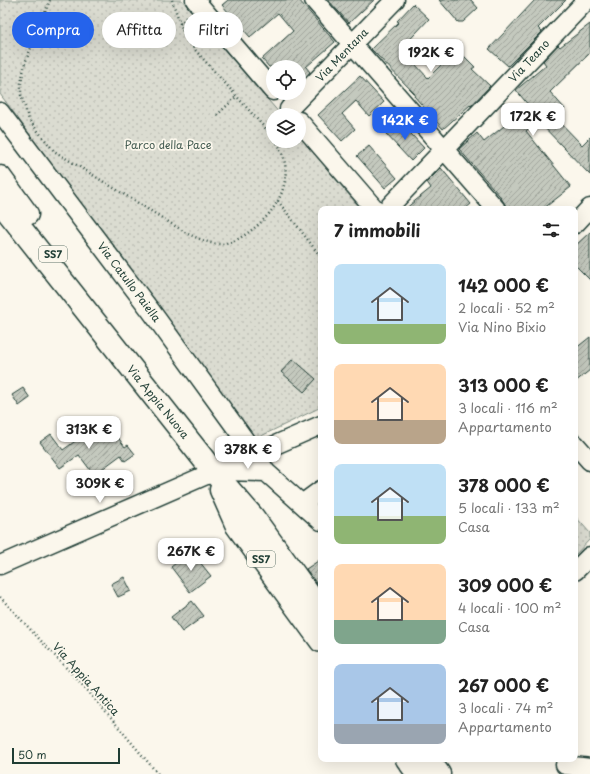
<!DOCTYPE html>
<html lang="it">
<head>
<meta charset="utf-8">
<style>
	body { margin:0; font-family:"Playpen Sans",sans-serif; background:#f6f6f6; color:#222; height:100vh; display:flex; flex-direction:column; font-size:15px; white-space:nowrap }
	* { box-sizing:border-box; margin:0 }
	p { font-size:13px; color:#767676 }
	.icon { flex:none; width:22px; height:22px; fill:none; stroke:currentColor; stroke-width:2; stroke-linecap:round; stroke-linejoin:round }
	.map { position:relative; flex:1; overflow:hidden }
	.details { position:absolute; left:318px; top:206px; width:260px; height:556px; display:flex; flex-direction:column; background:#fff; border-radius:8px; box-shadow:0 4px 16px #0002 }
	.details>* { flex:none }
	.top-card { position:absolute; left:12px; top:12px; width:246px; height:36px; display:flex; gap:8px }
	.fabs { position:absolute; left:266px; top:60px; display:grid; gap:8px }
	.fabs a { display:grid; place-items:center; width:40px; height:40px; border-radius:50%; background:#fff; box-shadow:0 4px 16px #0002; font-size:20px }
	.scale { position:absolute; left:12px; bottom:10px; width:108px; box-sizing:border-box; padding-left:4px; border:2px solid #1f3d34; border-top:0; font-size:11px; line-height:14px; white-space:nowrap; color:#1f3d34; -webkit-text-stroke:3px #fbf7ec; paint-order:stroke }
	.price { position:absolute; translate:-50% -34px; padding:0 9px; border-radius:8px; background:#fff; color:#222; font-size:13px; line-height:26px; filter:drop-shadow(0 1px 2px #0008) }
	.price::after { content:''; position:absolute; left:50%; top:24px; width:12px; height:9px; margin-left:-6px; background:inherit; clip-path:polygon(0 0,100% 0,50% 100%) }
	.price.active { background:#2563eb; color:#fff }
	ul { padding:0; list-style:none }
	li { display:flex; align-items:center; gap:12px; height:100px; padding:0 16px }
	li span { display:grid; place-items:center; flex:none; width:112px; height:80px; border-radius:8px; color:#555 }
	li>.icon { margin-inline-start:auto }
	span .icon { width:48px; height:48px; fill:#fffc; stroke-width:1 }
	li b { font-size:17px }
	h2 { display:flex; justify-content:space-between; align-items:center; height:48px; padding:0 16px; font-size:17px }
	.chip { padding:0 14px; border-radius:18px; background:#fff; box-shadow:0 4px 16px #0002; font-size:14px; line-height:36px }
	.chip.active { background:#2563eb; color:#fff }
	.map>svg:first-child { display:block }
	.park { fill:url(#park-dots); stroke:#7d8c82 }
	.building { fill:url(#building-hatch); stroke:#1f3d34 }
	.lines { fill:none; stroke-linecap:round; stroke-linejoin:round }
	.minor-casing { stroke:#1f3d34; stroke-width:21 }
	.major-casing { stroke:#1f3d34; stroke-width:25 }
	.path { stroke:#1f3d34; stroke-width:2.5; stroke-dasharray:1 3; stroke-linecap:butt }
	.minor { stroke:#fbf7ec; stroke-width:18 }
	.major { stroke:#fbf7ec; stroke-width:22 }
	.labels { text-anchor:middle; stroke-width:3.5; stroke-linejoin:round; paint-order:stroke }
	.shield { fill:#fbf7ec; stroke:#61756b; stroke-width:1 }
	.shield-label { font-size:10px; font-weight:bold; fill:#1f3d34 }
	.street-label { font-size:11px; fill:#1f3d34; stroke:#fbf7ec }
	.park-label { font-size:11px; fill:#455d53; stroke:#fbf7ec }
</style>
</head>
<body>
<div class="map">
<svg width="590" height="774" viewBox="0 0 590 774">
	<defs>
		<pattern id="park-dots" width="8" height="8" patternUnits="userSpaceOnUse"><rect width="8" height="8" fill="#dbdcd1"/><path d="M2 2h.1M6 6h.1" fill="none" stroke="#bcbeb4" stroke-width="1.8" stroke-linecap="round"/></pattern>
		<pattern id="building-hatch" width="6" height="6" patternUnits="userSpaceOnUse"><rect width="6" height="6" fill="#c4c9be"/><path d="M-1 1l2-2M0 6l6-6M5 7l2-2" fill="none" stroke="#9fa49b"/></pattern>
	</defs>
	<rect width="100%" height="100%" fill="#fbf7ec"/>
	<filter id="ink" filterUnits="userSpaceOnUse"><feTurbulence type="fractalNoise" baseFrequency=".025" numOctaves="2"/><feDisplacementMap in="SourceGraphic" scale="8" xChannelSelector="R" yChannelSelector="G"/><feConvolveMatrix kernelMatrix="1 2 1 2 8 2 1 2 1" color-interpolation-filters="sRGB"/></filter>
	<g filter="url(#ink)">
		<!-- park -->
		<path class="park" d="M0 0H182L281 115H273V141H299V136L361 209H321V407L255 439 0 94Z
			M575 516 590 533V539L575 555Z"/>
		<!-- building -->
		<path class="building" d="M228 0H299L335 42 306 67 310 72 299 84V67H269L262 59 293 31 278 13 250 37 222 5Z
			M328 0H374L349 23Z
			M439 0H471L478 8 463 22H458Z
			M535 0H566L538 28 542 32 508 66 489 49Z
			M413 4 429 19 401 49 428 78 457 49 475 67 472 69 490 86 471 106 470 105 443 129 414 96 415 94 371 49 399 22 397 21Z
			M590 24V53L550 92 565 109 555 117 582 145 590 137V175L538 121 526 131 571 187 543 209H508L499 195 459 149 477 133 484 142 529 106 516 90 546 65 543 61 558 45 560 47Z
			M360 76 384 102 369 116 356 101 342 114 355 129 342 141 318 115Z
			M399 121 424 148 411 161 386 134Z
			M369 146 397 178 385 188 357 156Z
			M441 168 471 204 465 209H405L431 188 427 182Z
			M590 232V280L575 265V246Z
			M590 337V370L575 382V349Z
			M293 359 316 379 304 392 281 372Z
			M23 388 30 398 19 406 12 395Z
			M96 426 105 438 114 432 125 447 128 445 135 454 125 461 121 455 94 475 79 455 60 468 40 442 51 434 63 450Z
			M191 551 211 576 190 592 171 567Z
			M321 559V590L306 569Z
			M124 577 131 591 118 597 111 584Z
			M192 601 204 616 182 632 171 617Z"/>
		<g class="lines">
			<defs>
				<path id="minor" d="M195 0 273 91
					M314 0 496 209
					M289 109 395 0
					M0 112 151 311 255 454 266 472 321 521
					M299 121 375 209
					M387 209 587 0
					M575 224 590 208
					M575 444 590 461
					M221 471 266 472
					M302 504 321 490
					M0 565 321 425
					M575 571 590 556
					M565 765 590 768"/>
				<path id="major" d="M0 177 27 214
					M0 202 213 471 253 517 321 611
					M221 490 237 526 321 641
					M407 759 418 774
					M428 759 439 774"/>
			</defs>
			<!-- minor casing -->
			<use href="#minor" class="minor-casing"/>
			<!-- major casing -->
			<use href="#major" class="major-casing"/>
			<!-- path -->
			<path class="path" d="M50 0 25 63 21 83V95L29 120 54 151 188 234C198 238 209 244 220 244 232 244 244 236 253 229 281 207 297 174 276 141
				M172 0 184 35 189 43 273 137
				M180 24 188 15
				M35 38 57 44
				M217 115 237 96
				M267 129 273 123
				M278 201 321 257
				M0 597 88 691 158 774"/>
			<!-- minor -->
			<use href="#minor" class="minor"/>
			<!-- major -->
			<use href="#major" class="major"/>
		</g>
	</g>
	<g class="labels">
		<!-- shield labels -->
		<g class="shield">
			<rect x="39" y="246" width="28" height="16" rx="3"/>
			<rect x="247" y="551" width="28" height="16" rx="3"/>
		</g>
		<g class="shield-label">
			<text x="53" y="258">SS7</text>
			<text x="261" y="563">SS7</text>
		</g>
		<!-- street labels -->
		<g class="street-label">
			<text transform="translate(342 55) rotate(-46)" y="4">Via Mentana</text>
			<text transform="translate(529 61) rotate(-47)" y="4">Via Teano</text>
			<text transform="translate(129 282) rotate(53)" y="4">Via Catullo Paiella</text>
			<text transform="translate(158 402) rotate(51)" y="4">Via Appia Nuova</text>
			<text transform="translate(86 679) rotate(48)" y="4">Via Appia Antica</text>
		</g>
		<!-- park labels -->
		<g class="park-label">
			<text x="168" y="149">Parco della Pace</text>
		</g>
	</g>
</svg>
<div class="fabs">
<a><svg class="icon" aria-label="locate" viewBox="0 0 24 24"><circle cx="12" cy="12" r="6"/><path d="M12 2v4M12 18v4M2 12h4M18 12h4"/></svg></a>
<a><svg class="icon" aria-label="layers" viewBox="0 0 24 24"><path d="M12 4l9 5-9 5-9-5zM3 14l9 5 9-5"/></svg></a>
</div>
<div class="scale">50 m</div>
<b class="price" style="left:431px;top:73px">192K €</b>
<b class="price" style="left:533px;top:137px">172K €</b>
<b class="price active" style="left:405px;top:141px">142K €</b>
<b class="price" style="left:89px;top:450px">313K €</b>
<b class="price" style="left:248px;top:470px">378K €</b>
<b class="price" style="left:100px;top:504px">309K €</b>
<b class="price" style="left:191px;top:572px">267K €</b>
<div class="top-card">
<a class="chip active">Compra</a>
<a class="chip">Affitta</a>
<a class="chip">Filtri</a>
</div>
<section class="details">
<h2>7 immobili<svg class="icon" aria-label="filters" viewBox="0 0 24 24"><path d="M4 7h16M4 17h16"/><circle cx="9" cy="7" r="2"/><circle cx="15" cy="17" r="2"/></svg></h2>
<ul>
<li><span style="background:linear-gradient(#bfe0f5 75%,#8fb573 0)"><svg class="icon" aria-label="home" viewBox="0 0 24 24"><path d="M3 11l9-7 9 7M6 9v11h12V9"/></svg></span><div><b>142 000 €</b><p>2 locali · 52 m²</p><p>Via Nino Bixio</p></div></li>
<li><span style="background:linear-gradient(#ffd9b3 70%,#b9a48a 0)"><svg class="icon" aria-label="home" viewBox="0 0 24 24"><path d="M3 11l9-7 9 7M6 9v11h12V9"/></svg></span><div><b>313 000 €</b><p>3 locali · 116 m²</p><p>Appartamento</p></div></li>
<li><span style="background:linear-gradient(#bfe0f5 65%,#8fb573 0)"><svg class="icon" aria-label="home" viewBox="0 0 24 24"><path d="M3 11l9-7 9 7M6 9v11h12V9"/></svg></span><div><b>378 000 €</b><p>5 locali · 133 m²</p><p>Casa</p></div></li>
<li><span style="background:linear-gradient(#ffd9b3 70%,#7fa58c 0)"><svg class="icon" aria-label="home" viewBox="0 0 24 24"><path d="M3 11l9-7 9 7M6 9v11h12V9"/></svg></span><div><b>309 000 €</b><p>4 locali · 100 m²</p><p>Casa</p></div></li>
<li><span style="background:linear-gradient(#a9c7e8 75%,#9aa5b1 0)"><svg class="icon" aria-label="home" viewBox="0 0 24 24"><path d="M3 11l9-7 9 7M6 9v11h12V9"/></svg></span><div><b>267 000 €</b><p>3 locali · 74 m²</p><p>Appartamento</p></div></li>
</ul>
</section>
</div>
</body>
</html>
